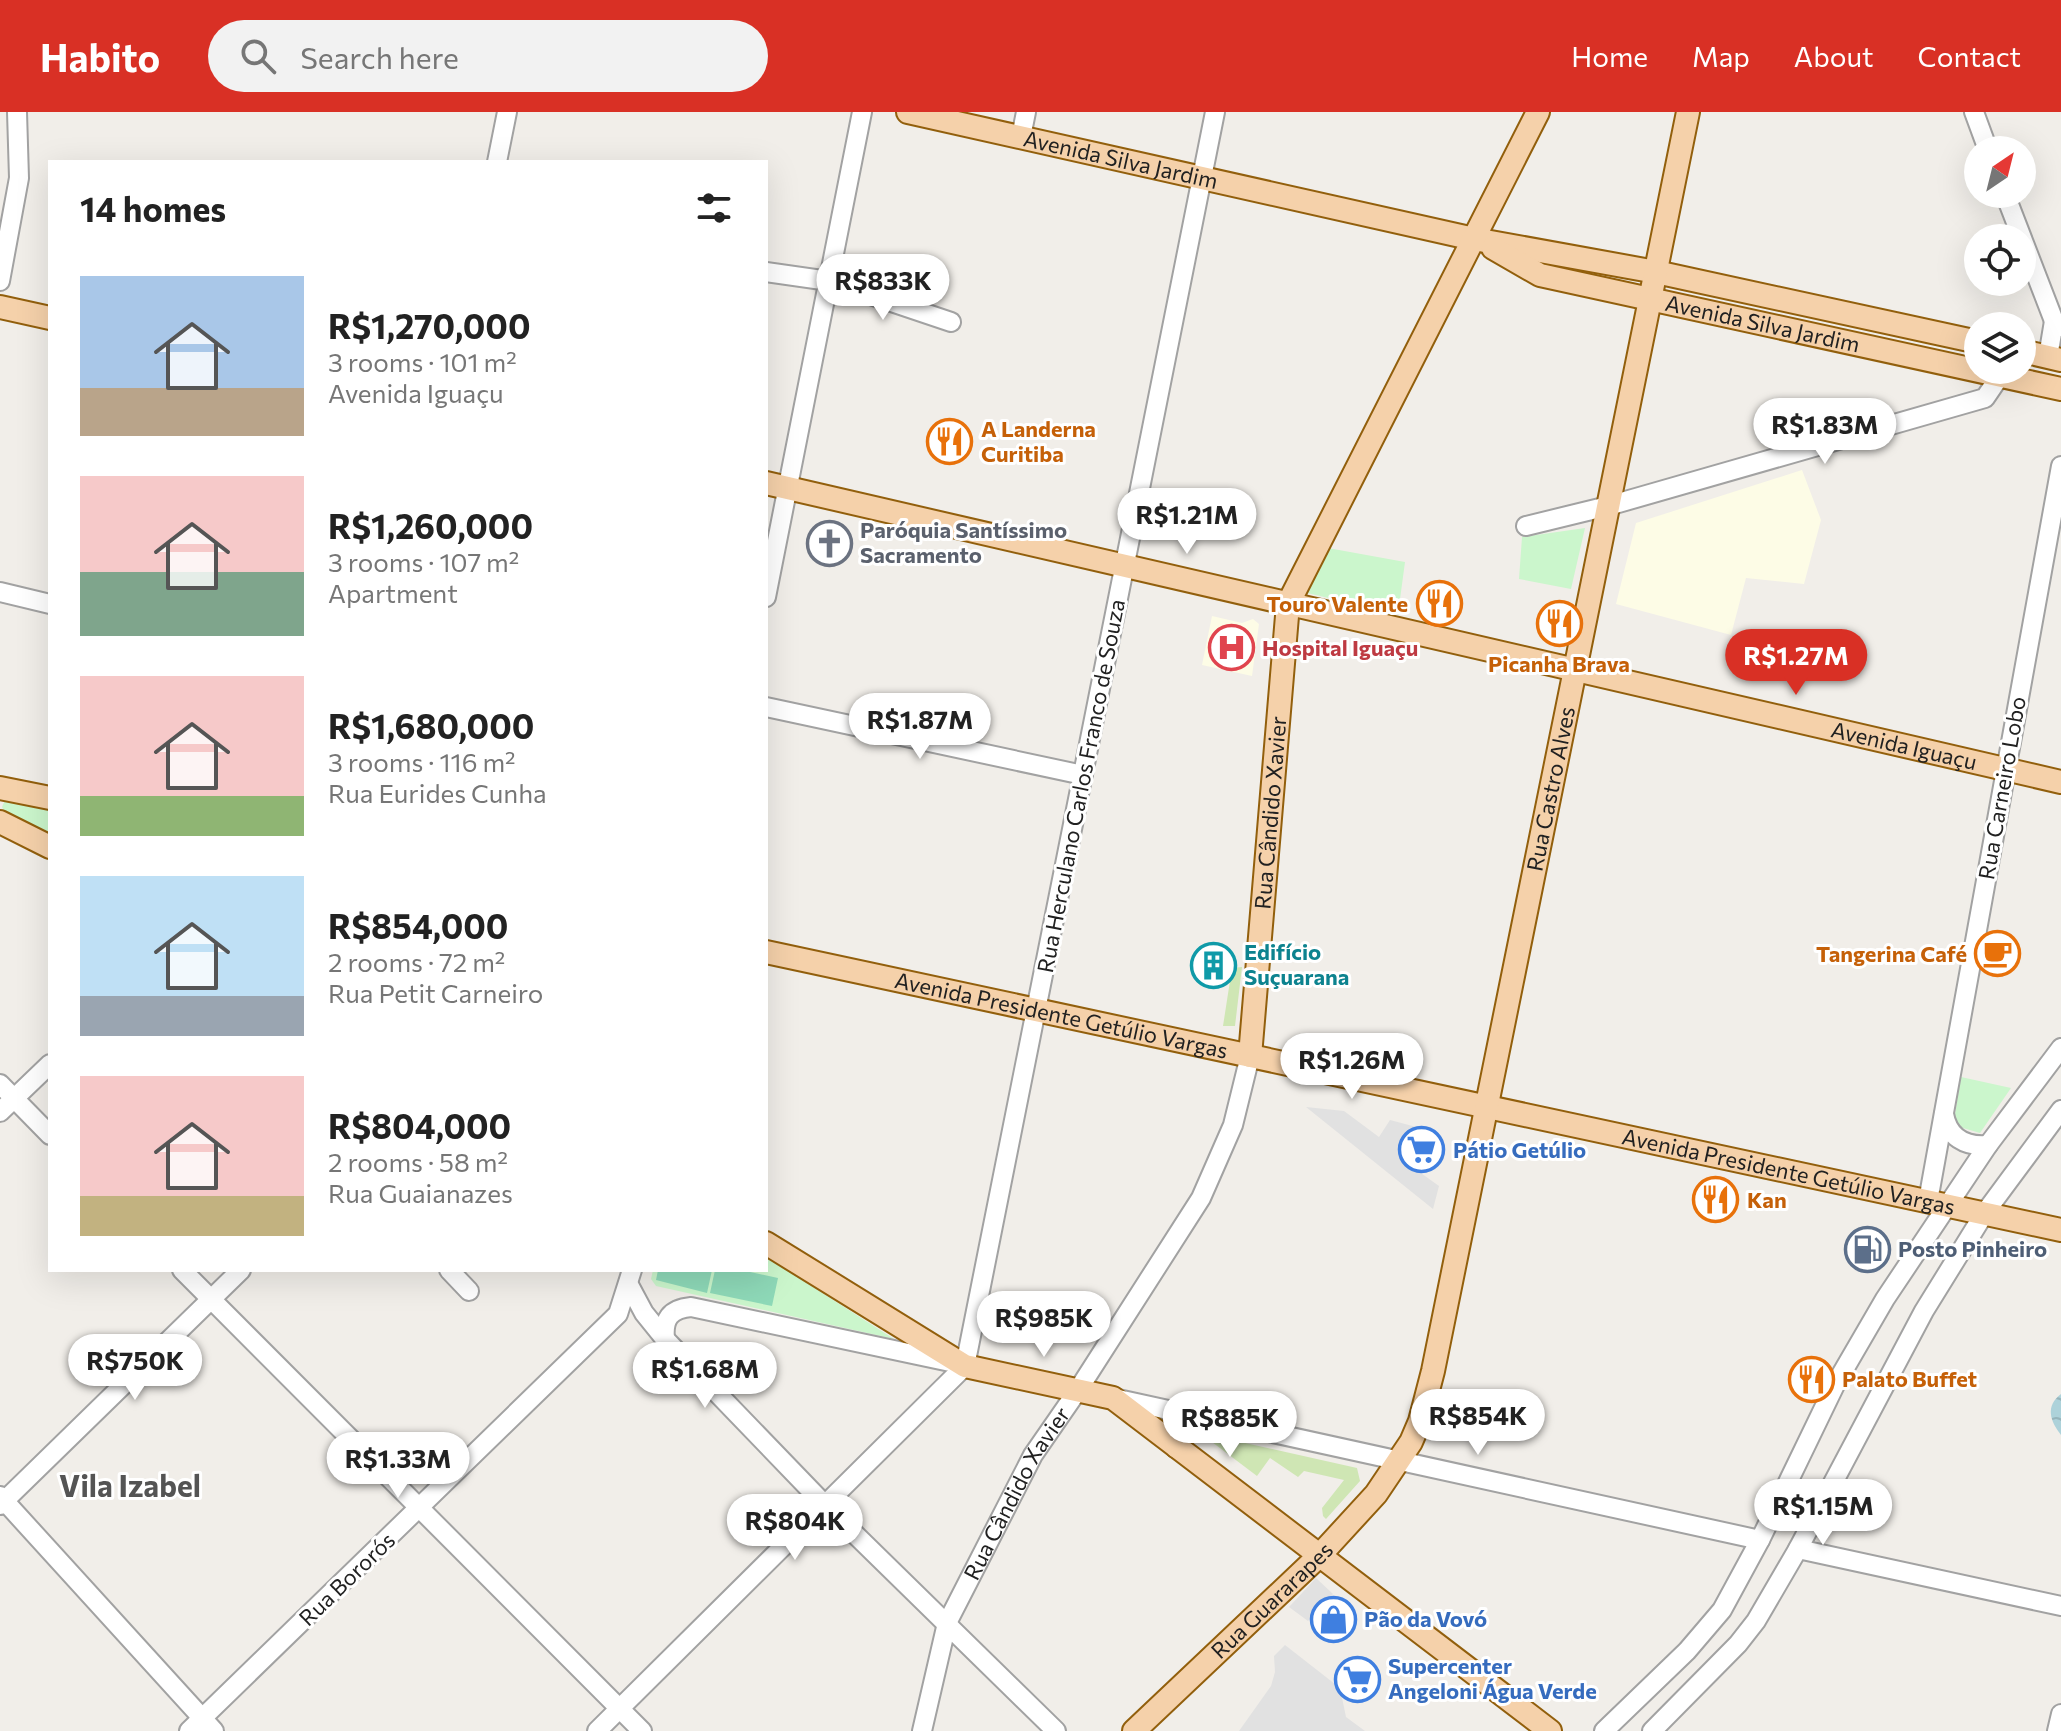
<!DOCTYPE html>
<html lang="en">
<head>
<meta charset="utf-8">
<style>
	body { margin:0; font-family:Commissioner,sans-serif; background:#f2f2f2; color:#222; height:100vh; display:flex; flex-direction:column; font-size:30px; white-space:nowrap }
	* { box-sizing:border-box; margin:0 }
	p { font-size:26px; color:#767676 }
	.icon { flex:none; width:44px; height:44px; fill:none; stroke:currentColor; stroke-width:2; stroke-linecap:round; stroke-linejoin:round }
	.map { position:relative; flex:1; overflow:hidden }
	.panel { position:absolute; left:48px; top:48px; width:720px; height:1112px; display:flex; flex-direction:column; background:#fff; border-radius:0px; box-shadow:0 8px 32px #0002 }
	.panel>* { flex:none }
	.needle { width:52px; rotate:35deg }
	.controls { position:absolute; left:1964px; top:24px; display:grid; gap:16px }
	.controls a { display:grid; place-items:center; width:72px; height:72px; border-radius:50%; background:#fff; box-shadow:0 8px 32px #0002; font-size:40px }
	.price { position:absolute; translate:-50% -68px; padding:0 18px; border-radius:28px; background:#fff; color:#222; font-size:26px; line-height:52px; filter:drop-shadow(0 2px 4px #0008) }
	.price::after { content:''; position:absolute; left:50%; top:48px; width:24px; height:18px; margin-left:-12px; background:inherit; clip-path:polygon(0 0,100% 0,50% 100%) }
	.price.active { background:#d93025; color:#fff }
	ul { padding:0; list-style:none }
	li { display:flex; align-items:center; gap:24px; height:200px; padding:0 32px }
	li span { display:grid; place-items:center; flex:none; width:224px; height:160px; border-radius:0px; color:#555 }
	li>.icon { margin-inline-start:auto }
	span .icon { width:96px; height:96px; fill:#fffc; stroke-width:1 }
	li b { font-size:34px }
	h2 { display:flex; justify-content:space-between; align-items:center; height:96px; padding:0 32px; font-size:34px }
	header { display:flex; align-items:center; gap:48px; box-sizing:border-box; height:112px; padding:0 40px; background:#d93025; color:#fff }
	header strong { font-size:38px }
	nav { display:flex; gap:44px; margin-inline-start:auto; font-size:28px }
	.search { width:560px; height:72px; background:#f2f2f2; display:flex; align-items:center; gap:20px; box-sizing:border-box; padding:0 28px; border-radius:44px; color:#767676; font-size:30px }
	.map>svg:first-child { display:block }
	.education { fill:#fdfce6 }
	.grass { fill:#cfe6b4 }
	.park { fill:#cbf6cc }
	.pitch { fill:#8ed9b8 }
	.parking { fill:#e1e1e1 }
	.water { fill:url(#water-waves) }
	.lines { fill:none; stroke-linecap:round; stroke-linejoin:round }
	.minor-casing { stroke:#a2a2a2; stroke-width:22 }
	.major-casing { stroke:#925f0c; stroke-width:26 }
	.minor { stroke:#fff; stroke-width:18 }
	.major { stroke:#f5d1aa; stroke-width:22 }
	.labels { text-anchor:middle; stroke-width:6; stroke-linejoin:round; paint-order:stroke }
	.street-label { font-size:22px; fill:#212121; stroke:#fff }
	.food-label { font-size:22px; font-weight:bold; fill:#c56008; stroke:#fff; text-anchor:start }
	.worship-label { font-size:22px; font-weight:bold; fill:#5b616d; stroke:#fff; text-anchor:start }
	.health-label { font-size:22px; font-weight:bold; fill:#be3a42; stroke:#fff; text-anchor:start }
	.culture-label { font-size:22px; font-weight:bold; fill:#0d838f; stroke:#fff; text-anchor:start }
	.shop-label { font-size:22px; font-weight:bold; fill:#366cbe; stroke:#fff; text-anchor:start }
	.service-label { font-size:22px; font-weight:bold; fill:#4e5e75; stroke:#fff; text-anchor:start }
	.district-label { font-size:30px; font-weight:bold; fill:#545454; stroke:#fff }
</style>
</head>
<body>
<header>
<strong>Habito</strong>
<div class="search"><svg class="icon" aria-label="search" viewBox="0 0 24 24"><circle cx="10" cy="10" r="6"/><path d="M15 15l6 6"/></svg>Search here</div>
<nav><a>Home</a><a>Map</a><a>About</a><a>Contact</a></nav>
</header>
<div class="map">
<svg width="2061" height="1619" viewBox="0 0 2061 1619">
	<defs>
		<pattern id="water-waves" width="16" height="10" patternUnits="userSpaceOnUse" patternTransform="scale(2)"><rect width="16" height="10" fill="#add2da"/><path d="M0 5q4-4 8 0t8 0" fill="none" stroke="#95b4bb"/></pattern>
	</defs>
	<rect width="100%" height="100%" fill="#f1eee9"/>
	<!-- education -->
	<path class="education" d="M1802 358 1821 408 1804 472 1746 466 1731 523 1616 492 1636 411Z
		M1212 504 1242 511 1253 507 1259 512 1252 564 1202 553Z"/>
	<!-- grass -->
	<path class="grass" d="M1242 855 1235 914H1223L1232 856Z
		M1205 1322 1357 1356 1360 1369 1326 1407 1323 1404 1322 1396 1344 1368 1304 1359 1298 1365 1270 1346 1257 1364 1204 1324Z"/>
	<!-- park -->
	<path class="park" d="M1585 416 1571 477 1519 467 1522 425Z
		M1328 436 1405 450 1398 502 1307 481Z
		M5 688 50 697V722L6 702 2 695Z
		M1961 965 2011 976 1980 1021 1963 1016 1954 1008Z
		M766 1145 894 1227 656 1174 651 1167 653 1158H766Z"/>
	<!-- pitch -->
	<path class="pitch" d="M658 1158H712L707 1181 656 1168Z
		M715 1158H741L778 1166 772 1194 710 1181Z"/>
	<!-- parking -->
	<path class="parking" d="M1306 995 1344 999 1379 1025 1390 1008 1420 1016 1411 1054 1439 1074 1433 1097Z
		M1316 1466 1333 1482 1308 1509 1289 1495Z
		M1285 1533 1340 1576 1346 1605 1365 1619H1239L1271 1574 1275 1560 1274 1544Z"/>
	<!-- water -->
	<path class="water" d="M2061 1282V1323C2050 1309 2045 1294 2061 1282Z"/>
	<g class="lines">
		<defs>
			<g id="minor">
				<path d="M1974 0 1988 38"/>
				<path d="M1021 25 1026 0"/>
				<path d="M497 50 507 0"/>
				<path d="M2005 82 2054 209 2061 215"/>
				<path d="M766 160 829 169 951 210"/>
				<path d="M0 169 19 66 17 0"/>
				<path d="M2048 245 2054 209"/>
				<path d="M1526 414 1608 394 1985 286 2000 264"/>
				<path d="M0 480 50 492"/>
				<path d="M766 485 862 0"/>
				<path d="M766 595 1083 663"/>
				<path d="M0 972 50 1023"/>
				<path d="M0 1000 50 952"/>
				<path d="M1944 1002C1948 1025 1965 1035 1988 1033"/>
				<path d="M1928 1089 2061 354"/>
				<path d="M182 1158 642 1619"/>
				<path d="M449 1158 469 1179"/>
				<path d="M629 1173 644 1201 665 1227 824 1392 1056 1619"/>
				<path d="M665 1227C663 1207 670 1197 691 1195L955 1251"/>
				<path d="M965 1254 1215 0"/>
				<path d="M1118 1287 1760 1428"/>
				<path d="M0 1384 214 1619"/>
				<path d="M0 1393 241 1158"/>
				<path d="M1798 1437 2061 1494"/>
				<path d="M189 1619 618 1202 632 1158"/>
				<path d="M597 1619 965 1254"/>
				<path id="s1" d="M922 1619 947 1511 1033 1343 1078 1278 1201 1086 1233 1013 1250 944"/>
				<path d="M1604 1619 1687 1539 1722 1498 1760 1428 1835 1273 1885 1187 1988 1033 2061 936"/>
				<path d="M1652 1619 1738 1532 1756 1509 1798 1437 1924 1199 1984 1102 2061 998"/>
				<path d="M2057 1619 2061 1602"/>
			</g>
			<g id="major">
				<path id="s2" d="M908 0 1474 127 1656 160 1978 230"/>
				<path id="s3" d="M1493 136 1540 163 2061 277"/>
				<path d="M0 195 50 206"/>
				<path d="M2022 239 2061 248"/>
				<path id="s4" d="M766 371 2061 670"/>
				<path d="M0 676 50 686"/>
				<path d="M0 710 50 735"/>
				<path id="s5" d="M766 840 2061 1118"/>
				<path id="s6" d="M1250 944 1288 492 1538 0"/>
				<path d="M766 1131 965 1254 1113 1286 1550 1619"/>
				<path d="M1177 1335 1175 1316 1186 1302"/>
				<path id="s7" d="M1134 1619 1320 1443 1376 1382 1411 1330 1420 1309 1433 1259 1688 0"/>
			</g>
		</defs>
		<!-- minor casing -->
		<use href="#minor" class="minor-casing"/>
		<!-- major casing -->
		<use href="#major" class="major-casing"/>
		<!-- minor -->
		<use href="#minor" class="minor"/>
		<!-- major -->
		<use href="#major" class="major"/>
	</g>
	<!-- icons -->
	<defs>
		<symbol id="restaurant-ring" viewBox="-11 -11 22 22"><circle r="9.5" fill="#fff" stroke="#e8710a" stroke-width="1.5"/><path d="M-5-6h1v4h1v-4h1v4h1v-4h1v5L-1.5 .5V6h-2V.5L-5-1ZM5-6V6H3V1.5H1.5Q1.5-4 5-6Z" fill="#e8710a"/></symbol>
		<symbol id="church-ring" viewBox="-11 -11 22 22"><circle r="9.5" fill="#fff" stroke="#6b7280" stroke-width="1.5"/><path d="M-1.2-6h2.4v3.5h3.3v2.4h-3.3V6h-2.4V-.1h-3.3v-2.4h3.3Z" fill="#6b7280"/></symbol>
		<symbol id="hospital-ring" viewBox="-11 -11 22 22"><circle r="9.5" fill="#fff" stroke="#e0444e" stroke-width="1.5"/><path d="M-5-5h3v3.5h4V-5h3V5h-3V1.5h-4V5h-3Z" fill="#e0444e"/></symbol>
		<symbol id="cafe-ring" viewBox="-11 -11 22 22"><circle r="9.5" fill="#fff" stroke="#e8710a" stroke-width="1.5"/><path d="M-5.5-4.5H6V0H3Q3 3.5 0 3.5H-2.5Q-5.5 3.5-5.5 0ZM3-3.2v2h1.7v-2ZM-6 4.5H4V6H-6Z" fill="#e8710a"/></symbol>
		<symbol id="building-ring" viewBox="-11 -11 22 22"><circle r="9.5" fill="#fff" stroke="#0f9aa8" stroke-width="1.5"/><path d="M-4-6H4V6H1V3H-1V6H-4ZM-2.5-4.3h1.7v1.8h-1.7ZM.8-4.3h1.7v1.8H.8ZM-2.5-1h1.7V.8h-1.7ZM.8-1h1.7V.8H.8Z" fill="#0f9aa8"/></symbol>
		<symbol id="supermarket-ring" viewBox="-11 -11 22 22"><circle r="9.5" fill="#fff" stroke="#3f7fe0" stroke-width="1.5"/><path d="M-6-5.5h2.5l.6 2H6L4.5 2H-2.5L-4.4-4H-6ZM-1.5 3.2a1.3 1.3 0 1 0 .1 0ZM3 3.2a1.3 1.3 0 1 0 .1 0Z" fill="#3f7fe0"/></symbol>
		<symbol id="fuel-ring" viewBox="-11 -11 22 22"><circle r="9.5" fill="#fff" stroke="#5c6f8a" stroke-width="1.5"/><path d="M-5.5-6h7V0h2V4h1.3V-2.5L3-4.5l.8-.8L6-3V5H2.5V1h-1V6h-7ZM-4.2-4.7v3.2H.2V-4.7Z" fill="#5c6f8a"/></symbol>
		<symbol id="shop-ring" viewBox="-11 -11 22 22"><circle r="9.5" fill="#fff" stroke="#3f7fe0" stroke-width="1.5"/><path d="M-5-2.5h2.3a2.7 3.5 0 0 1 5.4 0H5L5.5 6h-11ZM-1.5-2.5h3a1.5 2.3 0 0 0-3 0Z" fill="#3f7fe0"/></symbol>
	</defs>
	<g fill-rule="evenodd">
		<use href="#restaurant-ring" x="924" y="304" width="51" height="51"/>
		<use href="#church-ring" x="804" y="406" width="51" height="51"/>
		<use href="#restaurant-ring" x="1414" y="466" width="51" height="51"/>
		<use href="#restaurant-ring" x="1534" y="486" width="51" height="51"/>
		<use href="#hospital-ring" x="1206" y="510" width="51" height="51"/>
		<use href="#cafe-ring" x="1972" y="816" width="51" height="51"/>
		<use href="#building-ring" x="1188" y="828" width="51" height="51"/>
		<use href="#supermarket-ring" x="1396" y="1012" width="51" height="51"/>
		<use href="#restaurant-ring" x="1690" y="1062" width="51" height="51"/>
		<use href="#fuel-ring" x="1842" y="1112" width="51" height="51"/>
		<use href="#restaurant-ring" x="1786" y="1242" width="51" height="51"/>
		<use href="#shop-ring" x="1308" y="1482" width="51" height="51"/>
		<use href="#supermarket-ring" x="1332" y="1542" width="51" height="51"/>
	</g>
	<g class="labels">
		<!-- street labels -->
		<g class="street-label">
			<text dy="8" stroke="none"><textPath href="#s2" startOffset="218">Avenida Silva Jardim</textPath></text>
			<text dy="8" stroke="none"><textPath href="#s3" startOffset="282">Avenida Silva Jardim</textPath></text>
			<text dy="8" stroke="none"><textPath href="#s4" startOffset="1168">Avenida Iguaçu</textPath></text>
			<text transform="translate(1081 674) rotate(-79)" y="8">Rua Herculano Carlos Franco de Souza</text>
			<text transform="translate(2002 676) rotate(-80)" y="8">Rua Carneiro Lobo</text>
			<text dy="8" stroke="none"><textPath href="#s7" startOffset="1070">Rua Castro Alves</textPath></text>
			<text dy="8" stroke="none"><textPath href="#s6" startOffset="244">Rua Cândido Xavier</textPath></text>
			<text dy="8" stroke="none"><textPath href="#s5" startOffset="302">Avenida Presidente Getúlio Vargas</textPath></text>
			<text dy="8" stroke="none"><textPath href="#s5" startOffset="1046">Avenida Presidente Getúlio Vargas</textPath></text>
			<text dy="8" stroke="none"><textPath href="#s1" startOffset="258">Rua Cândido Xavier</textPath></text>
			<text transform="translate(347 1467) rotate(-44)" y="8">Rua Bororós</text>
			<text dy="8" stroke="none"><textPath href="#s7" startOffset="190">Rua Guararapes</textPath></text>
		</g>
		<!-- food labels -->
		<g class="food-label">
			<text x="981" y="325">A Landerna<tspan x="981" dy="25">Curitiba</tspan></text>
			<text x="1408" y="500" text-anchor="end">Touro Valente</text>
			<text x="1559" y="560" text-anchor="middle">Picanha Brava</text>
			<text x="1967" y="850" text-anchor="end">Tangerina Café</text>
			<text x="1747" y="1096">Kan</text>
			<text x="1842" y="1275">Palato Buffet</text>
		</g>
		<!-- worship labels -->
		<g class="worship-label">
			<text x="860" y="426">Paróquia Santíssimo<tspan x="860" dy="25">Sacramento</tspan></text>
		</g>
		<!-- health labels -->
		<g class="health-label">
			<text x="1262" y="544">Hospital Iguaçu</text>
		</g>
		<!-- culture labels -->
		<g class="culture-label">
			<text x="1244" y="848">Edifício<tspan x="1244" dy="25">Suçuarana</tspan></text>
		</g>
		<!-- shop labels -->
		<g class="shop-label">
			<text x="1453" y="1046">Pátio Getúlio</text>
			<text x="1364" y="1515">Pão da Vovó</text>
			<text x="1388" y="1562">Supercenter<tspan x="1388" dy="25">Angeloni Água Verde</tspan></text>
		</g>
		<!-- service labels -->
		<g class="service-label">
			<text x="1898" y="1145">Posto Pinheiro</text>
		</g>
		<!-- district labels -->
		<g class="district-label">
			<text x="130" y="1385">Vila Izabel</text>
		</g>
	</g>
</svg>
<div class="controls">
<a><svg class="needle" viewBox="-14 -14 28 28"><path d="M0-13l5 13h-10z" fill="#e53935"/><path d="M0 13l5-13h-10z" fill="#767676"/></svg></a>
<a><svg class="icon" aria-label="locate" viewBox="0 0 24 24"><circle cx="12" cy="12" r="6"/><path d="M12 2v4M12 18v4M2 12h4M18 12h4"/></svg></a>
<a><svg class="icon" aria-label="layers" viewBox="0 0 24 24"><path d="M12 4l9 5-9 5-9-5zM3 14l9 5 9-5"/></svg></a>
</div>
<b class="price" style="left:883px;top:210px">R$833K</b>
<b class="price" style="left:1825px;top:354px">R$1.83M</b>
<b class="price" style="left:1187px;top:444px">R$1.21M</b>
<b class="price active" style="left:1796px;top:585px">R$1.27M</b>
<b class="price" style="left:920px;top:649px">R$1.87M</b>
<b class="price" style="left:1352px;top:989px">R$1.26M</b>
<b class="price" style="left:1044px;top:1247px">R$985K</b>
<b class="price" style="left:135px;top:1290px">R$750K</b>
<b class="price" style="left:705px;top:1298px">R$1.68M</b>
<b class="price" style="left:1478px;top:1345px">R$854K</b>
<b class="price" style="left:1230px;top:1347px">R$885K</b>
<b class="price" style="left:398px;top:1388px">R$1.33M</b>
<b class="price" style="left:1823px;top:1435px">R$1.15M</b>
<b class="price" style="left:795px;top:1450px">R$804K</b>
<section class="panel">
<h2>14 homes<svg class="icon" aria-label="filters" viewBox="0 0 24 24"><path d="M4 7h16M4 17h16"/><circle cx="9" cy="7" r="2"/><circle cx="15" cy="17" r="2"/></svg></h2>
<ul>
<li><span style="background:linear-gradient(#a9c7e8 70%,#b9a48a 0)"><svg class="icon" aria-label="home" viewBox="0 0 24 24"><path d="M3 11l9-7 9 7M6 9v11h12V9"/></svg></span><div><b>R$1,270,000</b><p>3 rooms · 101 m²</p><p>Avenida Iguaçu</p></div></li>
<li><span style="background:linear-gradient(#f6c9c9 60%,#7fa58c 0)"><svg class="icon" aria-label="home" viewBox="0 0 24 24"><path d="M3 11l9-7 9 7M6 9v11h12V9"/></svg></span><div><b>R$1,260,000</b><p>3 rooms · 107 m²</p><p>Apartment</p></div></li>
<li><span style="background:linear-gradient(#f6c9c9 75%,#8fb573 0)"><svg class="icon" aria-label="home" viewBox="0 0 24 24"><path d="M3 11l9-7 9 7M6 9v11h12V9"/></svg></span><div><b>R$1,680,000</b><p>3 rooms · 116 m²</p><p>Rua Eurides Cunha</p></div></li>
<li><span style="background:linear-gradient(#bfe0f5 75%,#9aa5b1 0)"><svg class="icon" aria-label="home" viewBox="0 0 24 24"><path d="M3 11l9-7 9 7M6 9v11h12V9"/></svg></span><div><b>R$854,000</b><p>2 rooms · 72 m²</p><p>Rua Petit Carneiro</p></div></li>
<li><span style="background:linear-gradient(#f6c9c9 75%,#c2b280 0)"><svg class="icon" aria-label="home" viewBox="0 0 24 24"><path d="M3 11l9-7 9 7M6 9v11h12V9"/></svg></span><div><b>R$804,000</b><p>2 rooms · 58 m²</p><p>Rua Guaianazes</p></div></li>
</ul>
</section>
</div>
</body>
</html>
